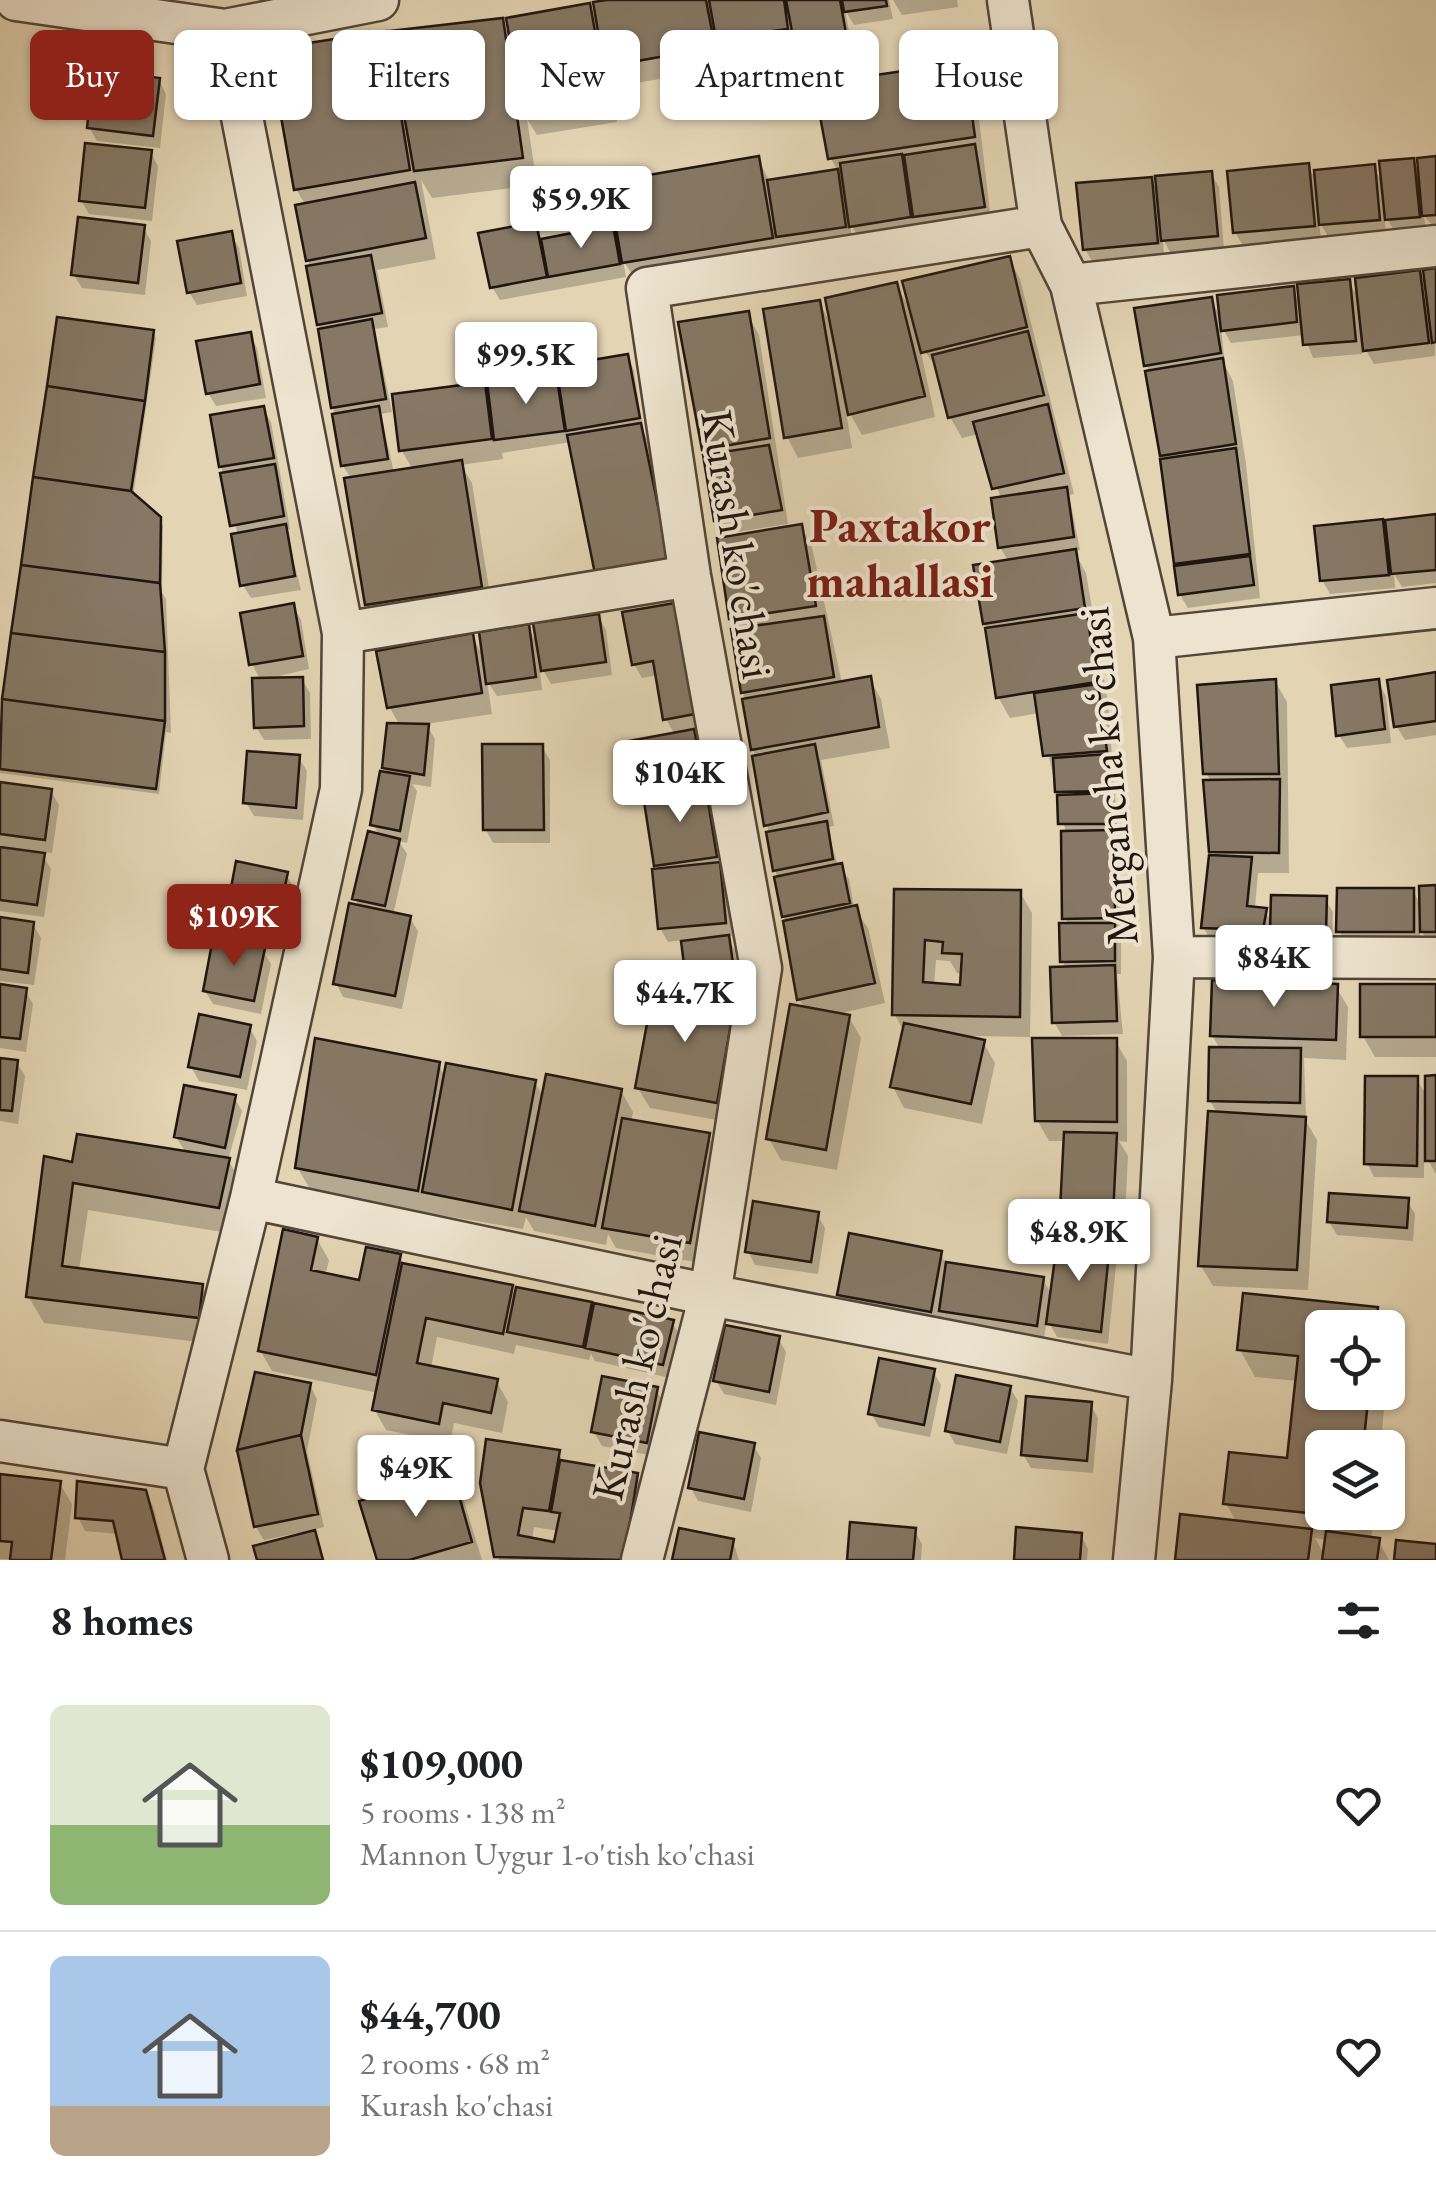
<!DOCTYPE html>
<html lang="en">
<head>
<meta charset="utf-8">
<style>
	body { margin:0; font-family:"EB Garamond",serif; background:#f2f2f2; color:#202124; height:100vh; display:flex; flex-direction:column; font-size:38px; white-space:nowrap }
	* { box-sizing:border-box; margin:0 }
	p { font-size:32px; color:#757577 }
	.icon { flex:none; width:55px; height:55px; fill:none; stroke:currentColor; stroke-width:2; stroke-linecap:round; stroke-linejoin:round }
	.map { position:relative; height:1560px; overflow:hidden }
	.details { display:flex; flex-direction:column; background:#fff; flex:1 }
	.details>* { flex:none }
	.guide { position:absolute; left:30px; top:30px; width:1378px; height:90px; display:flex; gap:20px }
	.controls { position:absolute; left:1305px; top:1310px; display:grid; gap:20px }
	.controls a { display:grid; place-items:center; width:100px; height:100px; border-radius:15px; background:#fff; box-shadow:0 2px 8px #0004; font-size:50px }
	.price { position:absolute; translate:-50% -85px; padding:0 22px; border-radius:10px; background:#fff; color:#222; font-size:32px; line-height:65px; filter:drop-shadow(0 2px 5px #0008) }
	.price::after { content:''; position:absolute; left:50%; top:60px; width:30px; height:22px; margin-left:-15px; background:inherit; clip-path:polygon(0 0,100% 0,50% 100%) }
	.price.active { background:#8f2418; color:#fff }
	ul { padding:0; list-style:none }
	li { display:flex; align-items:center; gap:30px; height:250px; padding:0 50px }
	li+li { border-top:2px solid #e0e0e0 }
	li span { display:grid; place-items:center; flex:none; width:280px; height:200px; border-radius:15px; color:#555 }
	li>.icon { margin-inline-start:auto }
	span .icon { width:120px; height:120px; fill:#fffc; stroke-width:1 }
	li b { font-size:42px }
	h2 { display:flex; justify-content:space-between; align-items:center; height:120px; padding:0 50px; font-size:42px }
	.chip { padding:0 35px; border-radius:15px; background:#fff; box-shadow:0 2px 8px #0004; font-size:35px; line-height:90px }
	.chip.active { background:#8f2418; color:#fff }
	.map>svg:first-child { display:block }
	.shadow { fill:#0003; fill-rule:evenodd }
	.building { fill:#867865; stroke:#211510; stroke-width:2.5; fill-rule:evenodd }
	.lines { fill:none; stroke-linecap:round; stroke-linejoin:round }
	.minor-casing { stroke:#524539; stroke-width:45 }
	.minor { stroke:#ede3ce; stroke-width:40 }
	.labels { text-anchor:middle; stroke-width:8; stroke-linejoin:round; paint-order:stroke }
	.street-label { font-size:45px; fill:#211510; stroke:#ede3ce }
	.neighbourhood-label { font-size:48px; font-weight:bold; fill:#7a1f14; stroke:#ede3ce }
</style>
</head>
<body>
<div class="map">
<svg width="1436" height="1560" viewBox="0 0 1436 1560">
	<rect width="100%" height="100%" fill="#e3d4b3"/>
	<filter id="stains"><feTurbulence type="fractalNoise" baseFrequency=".002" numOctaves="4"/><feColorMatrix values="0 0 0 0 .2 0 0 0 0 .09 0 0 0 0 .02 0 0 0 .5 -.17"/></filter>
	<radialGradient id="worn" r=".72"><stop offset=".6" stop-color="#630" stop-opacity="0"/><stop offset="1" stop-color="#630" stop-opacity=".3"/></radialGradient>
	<!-- shadow -->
	<path class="shadow" d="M622 0H889L893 19 854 25 845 10 852 46 805 55 797 42 722 52 725 68 618 86 608 69 617 122 537 135 527 119 537 185 432 198 421 180 436 259 377 270 388 327 375 329 392 412 381 414 394 473 413 470 402 451 483 384 492 399 490 384 560 375 627 356 634 370 643 431 651 446 679 580 571 442 502 453 503 459 461 465 472 483 492 607 379 625 367 605 352 480 343 466 308 260 306 206 296 189 385 34 394 49 502 21 510 36 588 6 598 23Z
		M893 0H957L958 7 902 15Z
		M963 65 975 85 991 220 860 239 850 223 852 241 637 283 623 260 626 277 500 300 492 287 535 225 543 241 611 228 621 245 758 159 770 182 838 172 831 158Z
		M159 80 166 94 160 148 97 141 89 127Z
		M151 153 158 166 152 221 89 214 81 200Z
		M1413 160 1420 174 1436 160V229L1424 216 1426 230 1395 232 1384 214 1386 233 1329 238 1319 221 1321 239 1243 246 1235 232 1308 166 1318 183 1373 167 1384 185Z
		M1211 174 1219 187 1224 249 1171 254 1163 239 1164 256 1093 263 1085 249 1151 179 1159 194Z
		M143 227 151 241 145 295 82 288 74 275Z
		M231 234 239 248 247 296 197 305 189 292Z
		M1009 259 1020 279 1074 494 1069 495 1080 550 1074 551 1086 573 1108 703 1118 837H1114L1120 846 1121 931H1116L1121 939V974H1117L1123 1034 1062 1036 1054 1022 1067 969 1062 961 1069 926 1065 918 1066 833 1039 713 1010 718 998 697 985 623 1009 562 1000 547 1001 499 979 434 962 438 950 417 939 371 919 343 935 417 862 435 845 405 852 448 798 458 787 437 819 302 831 324 896 285 911 310Z
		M1436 271 1435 356 1374 364 1361 342 1362 354 1313 358 1304 335 1231 343 1221 326 1225 366 1233 381 1246 464 1260 598 1188 608 1180 595 1165 460 1147 365 1211 300 1222 319 1292 289 1302 305 1349 282 1360 301 1419 273 1428 288Z
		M747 314 759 335 788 524 724 534 717 520 704 449Z
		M59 320 153 332 156 338 133 497 163 525 162 592 166 599 171 733 166 732 159 794 0 773V732Z
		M250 335 257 348 266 398 216 406 208 393Z
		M263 408 271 422 290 529 286 530 301 590 251 598 243 585 238 535 221 466Z
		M1436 516V583L1402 587 1394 574 1395 588 1330 594 1322 580 1317 528Z
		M801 527 812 547 842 683 869 678 881 699 890 748 821 760 834 826 827 827 838 866 849 879 854 908 868 928 885 1003 833 1015 849 1017 861 1038 837 1170 781 1160 769 1139 806 1010 799 999 743 692 738 630 732 618Z
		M293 606 301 620 309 669 262 680 302 679 310 693 311 739 264 740 256 727 261 681 252 664Z
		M674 606 701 727 691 729 700 745 726 878 732 936H727L735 951 743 1005 734 1004 745 1024 728 1122 650 1108 638 1088 695 996 683 940 668 942 660 928 659 871 632 743 675 735 666 719 658 675 642 678 634 664Z
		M598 616 606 630 612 675 551 684 539 663 542 690 497 696 487 681 492 714 426 724 435 739 431 787 412 784 417 791 407 843 399 841 407 854 393 915 410 918 418 931 402 1009 343 997 336 983 360 908 355 898 380 837 373 824 389 775 384 767 400 726 390 708 472 636 485 659 528 627 539 647Z
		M1436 675V735L1405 740 1397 727Z
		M1275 681 1287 702 1289 873H1258L1255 907 1265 911 1273 924 1325 899 1333 912 1332 945 1281 943 1272 928 1269 943 1211 941 1203 927 1215 858 1211 782 1206 773Z
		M1378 682 1386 696 1391 743 1347 748 1339 735Z
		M542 747 550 760V843H493L486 830Z
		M299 758 307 771 303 820 254 816 246 803Z
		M0 784 51 791 59 805 52 853 40 851 51 869 44 917 0 911V850H4L0 844Z
		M286 874 294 888 284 937 236 928 228 914Z
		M1436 888V945H1430L1420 928V945L1347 944 1339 931 1413 891 1422 907Z
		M896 891 1020 892 1032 913 1030 1037 968 1036 983 1042 995 1063 982 1124 904 1108 893 1087 904 1032 895 1015ZM936 960 950 961 957 973 963 974 962 987 934 985Z
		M0 920 33 924 41 938 34 985 0 981Z
		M263 951 271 964 261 1014 213 1004 205 991Z
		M1436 986V1057H1375L1363 1036Z
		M0 987 25 990 33 1004 26 1052 0 1048Z
		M1336 987 1348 1007 1346 1060 1304 1058 1306 1116H1303L1317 1140 1308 1290 1213 1286 1201 1266 1218 1114 1210 1101 1220 1049 1212 1035Z
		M249 1027 257 1041 247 1090 199 1081 191 1067Z
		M1115 1040 1127 1061V1142L1119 1141 1128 1156 1123 1257 1117 1256 1108 1344 1057 1337 1047 1319 1044 1338 949 1324 944 1316 942 1332 852 1315 840 1295 940 1253 947 1265 1043 1279 1052 1296 1068 1240 1062 1230 1066 1141H1049L1037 1120Z
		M0 1060 17 1063 25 1076 18 1124 0 1121Z
		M438 1064 446 1078 535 1082 544 1098 621 1091 633 1112 631 1122 708 1136 720 1156 701 1263 616 1248 608 1234 606 1245 534 1231 526 1217 523 1229 313 1194 297 1167Z
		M1436 1078V1174L1424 1153V1178L1374 1177 1367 1163 1417 1079 1427 1097Z
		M234 1097 242 1111 228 1160 245 1188 234 1234 88 1210 79 1271 201 1286 217 1314 214 1344 44 1323 28 1296 74 1165 186 1153 176 1137Z
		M1407 1201 1415 1214 1413 1241 1337 1235 1329 1222Z
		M817 1214 825 1228 818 1274 755 1265 748 1251Z
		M317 1239 329 1260 325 1276 361 1283 399 1256 405 1266 511 1288 517 1297 590 1305 595 1313 672 1322 680 1336 670 1378 595 1361 591 1354 589 1360 516 1345 514 1354 437 1337 431 1368 497 1382 508 1402 502 1433 454 1423 450 1443 386 1430 374 1409 378 1393 272 1371 260 1350Z
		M1376 1310 1386 1328H1322V1392H1386L1380 1448H1322V1512H1374L1371 1540H1378L1389 1560H1177L1237 1523 1226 1504 1290 1461 1298 1381 1255 1377 1240 1350ZM1315 1538 1327 1540 1325 1556Z
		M1388 1330 1392 1337 1388 1379Z
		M778 1338 786 1352 776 1405 724 1394 716 1381Z
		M933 1371 941 1385 930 1437 879 1427 871 1413Z
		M310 1385 317 1399 307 1451 324 1527 312 1530 325 1560H259L299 1537 298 1533 264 1540 256 1527Z
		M1010 1388 1018 1401 1007 1454 955 1444 947 1430Z
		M656 1390 664 1403 654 1456 602 1446 594 1432Z
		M1090 1404 1098 1418 1093 1473 1031 1468 1023 1454Z
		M753 1445 761 1458 751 1512 698 1501 691 1488Z
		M558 1452 565 1464 636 1475 648 1496 638 1560H499L483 1483ZM534 1527 559 1531 556 1545 532 1540Z
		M0 1476 60 1484 72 1504 65 1560 0 1559Z
		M452 1477 463 1498 482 1560H379Z
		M145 1492 153 1506 167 1560H125L119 1534 85 1531 78 1517Z
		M914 1530 922 1544 921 1560H849Z
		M1081 1535 1088 1549 1087 1560H1016Z
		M733 1541 739 1560H675Z"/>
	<!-- building -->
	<path class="building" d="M607 0H706L715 47 604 67 593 2Z
		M709 0H784L788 29 716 39Z
		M786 0H840L846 33 794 42Z
		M842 0H886L887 6 844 12Z
		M590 3 607 101 523 116 506 18Z
		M503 18 523 158 414 171 389 31Z
		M387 31 410 170 294 190 269 49Z
		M965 62 975 137 828 159 814 84Z
		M93 70 160 78 153 136 87 128Z
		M85 143 152 150 145 208 79 201Z
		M975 144 985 207 913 217 904 155Z
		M902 154 911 217 849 227 840 163Z
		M759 156 773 238 622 263 608 182Z
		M1436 156V215L1422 216 1417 158Z
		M1414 158 1420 217 1385 220 1379 161Z
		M1309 163 1315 226 1233 233 1227 171Z
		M1375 164 1380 220 1319 225 1314 170Z
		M838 169 846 227 776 237 767 180Z
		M1212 171 1218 236 1161 241 1155 176Z
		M1152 177 1158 243 1083 250 1076 183Z
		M415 182 426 238 306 261 295 205Z
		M78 217 145 225 138 283 71 275Z
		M536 222 547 277 490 288 478 233Z
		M613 225 620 264 548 277 541 239Z
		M232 231 241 283 187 293 177 241Z
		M371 255 382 313 317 325 306 266Z
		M1010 256 1027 327 921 353 902 281Z
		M1436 268V342L1432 343 1423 270Z
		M1420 270 1429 343 1363 351 1355 278Z
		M1350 279 1356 341 1303 345 1297 284Z
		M897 282 925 396 848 415 825 298Z
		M1294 286 1297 322 1221 331 1217 295Z
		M1212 297 1221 353 1144 366 1134 308Z
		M820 300 842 428 784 438 763 309Z
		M749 311 770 438 702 450 678 322Z
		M57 317 154 330 145 401 47 386Z
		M372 319 386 399 331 408 318 329Z
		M1028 331 1044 395 948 418 932 355Z
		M251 332 260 384 206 394 196 341Z
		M628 354 640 418 566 431 556 366Z
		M1223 358 1236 444 1160 456 1145 371Z
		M556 373 565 431 494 440 487 382Z
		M485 382 492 439 399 451 392 394Z
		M47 386 145 401 131 491 33 477Z
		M1048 404 1064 473 992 489 973 422Z
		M264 406 274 458 219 467 210 415Z
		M379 406 388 459 341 466 332 414Z
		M641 423 669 560 595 574 567 435Z
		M769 445 782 510 714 521 703 455Z
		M1236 448 1250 554 1174 564 1160 459Z
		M462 460 482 587 365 605 344 478Z
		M275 464 284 516 230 526 220 473Z
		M33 477 131 491 161 517 160 583 21 565Z
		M1067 487 1074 537 998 548 991 498Z
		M1436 514V570L1391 574 1385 520Z
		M1383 519 1389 575 1320 581 1314 526Z
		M286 524 295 576 240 586 231 534Z
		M802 524 816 606 729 619 717 538Z
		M1076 549 1085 608 983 624 973 565Z
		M1250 556 1254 585 1178 595 1174 566Z
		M21 565 160 583 165 652 11 633Z
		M294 603 303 656 249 665 240 613Z
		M675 603 695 714 663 720 653 661 632 665 622 612Z
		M1087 613 1097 682 996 698 985 628Z
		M599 614 606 662 541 671 533 623Z
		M824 616 834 677 741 693 731 629Z
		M529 624 536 677 486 684 479 632Z
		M11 633 165 652V721L2 699Z
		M473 633 482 693 387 708 376 651Z
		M1436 672V721L1394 727 1387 680Z
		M871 676 879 727 751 750 742 699Z
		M303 677 304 726 254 728 252 678Z
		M1276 679 1279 774H1203L1197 685Z
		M1379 679 1385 729 1336 736 1331 685Z
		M1098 684 1107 751 1043 756 1034 693Z
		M2 699 165 721 156 789 0 769Z
		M387 723 429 724 424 775 382 768Z
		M694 729 704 778 639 790 629 741Z
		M482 744H543L544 830H483Z
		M815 744 828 812 764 826 752 756Z
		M247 751 300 755 296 808 243 803Z
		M1107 754 1110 791 1055 792 1053 758Z
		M380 771 410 776 400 831 370 825Z
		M1280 779 1279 853 1209 852 1203 780Z
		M0 782 52 789 45 840 0 834Z
		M705 783 717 857 654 866 643 795Z
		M1110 793 1112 824H1058L1057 795Z
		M827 821 833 859 773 871 766 832Z
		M1114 830 1115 918 1062 919 1061 831Z
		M368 831 400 839 385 906 352 899Z
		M0 847 45 853 37 905 0 900Z
		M1209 855 1252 857 1247 906 1267 908 1263 930 1201 928Z
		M236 861 288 872 277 924 226 915Z
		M720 862 726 923 658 929 652 869Z
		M842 863 850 903 782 917 774 877Z
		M1436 885V932H1420L1419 886Z
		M1337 888H1414V932H1336Z
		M894 889 1021 890 1020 1017 892 1015ZM925 940 943 942 942 953 962 954 960 985 923 982Z
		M1271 895 1327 896 1326 932 1270 930Z
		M349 903 411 916 395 996 333 984Z
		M857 905 875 983 797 1000 783 921Z
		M0 917 34 922 28 973 0 969Z
		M1059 923H1115V961L1060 962Z
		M729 935 737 992 687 988 681 941Z
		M213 938 265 948 254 1001 203 991Z
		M1115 965 1117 1021 1052 1023 1050 967Z
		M1212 980 1338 984 1336 1040 1210 1036Z
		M0 984 27 988 20 1039 0 1037Z
		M1360 984H1436V1037H1360Z
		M654 986 735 1001 717 1103 635 1088Z
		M790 1004 850 1015 826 1150 766 1139Z
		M199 1014 251 1025 240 1077 188 1067Z
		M904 1023 985 1040 971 1104 890 1087Z
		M315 1038 440 1062 418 1191 295 1168Z
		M1032 1038H1117V1122L1035 1121Z
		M1209 1047 1301 1048 1300 1103 1208 1101Z
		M0 1058 18 1060 12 1111 0 1110Z
		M446 1063 536 1080 512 1210 422 1192Z
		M546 1074 622 1089 595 1226 519 1211Z
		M1436 1075V1161H1425V1076Z
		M1365 1076H1418L1417 1166 1364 1164Z
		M184 1085 236 1095 225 1148 174 1137Z
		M1208 1111 1306 1117 1297 1270 1198 1266Z
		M622 1118 710 1133 690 1243 602 1228Z
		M1064 1132 1117 1133 1112 1237 1059 1230Z
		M77 1134 230 1158 219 1208 73 1183 62 1266 203 1284 199 1318 26 1297 44 1156 72 1162Z
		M1329 1193 1409 1198 1407 1228 1327 1222Z
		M753 1201 819 1212 811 1262 745 1252Z
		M283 1229 318 1237 311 1270 359 1280 366 1247 401 1254 376 1375 258 1351Z
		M849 1233 942 1251 931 1312 837 1295Z
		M1058 1236 1110 1243 1101 1332 1046 1324Z
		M946 1262 1044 1277 1037 1326 939 1311Z
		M402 1263 513 1285 503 1334 426 1318 417 1363 498 1379 491 1413 443 1403 439 1424 372 1410Z
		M516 1287 592 1302 583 1347 507 1332Z
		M1243 1293 1378 1307 1375 1328H1322V1392H1369L1363 1448H1322V1512H1356V1518L1223 1504 1229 1452 1287 1458 1298 1356 1237 1350Z
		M594 1303 674 1320 663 1365 585 1348Z
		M725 1325 780 1336 769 1392 713 1381Z
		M879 1358 935 1369 924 1425 868 1414Z
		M255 1372 311 1383 301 1435 237 1450Z
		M956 1375 1011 1386 1000 1442 945 1431Z
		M602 1376 658 1387 647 1443 591 1432Z
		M1026 1396 1092 1402 1087 1461 1021 1455Z
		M699 1432 755 1443 744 1499 688 1488Z
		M301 1435 318 1514 254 1527 237 1450Z
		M486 1439 560 1450 549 1511 523 1508 518 1535 554 1542 560 1513 551 1512 560 1460 638 1473 624 1560 494 1557 480 1483Z
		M0 1474 61 1481 51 1560H10L12 1542 0 1541Z
		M453 1474 472 1542 409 1560H377L359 1501Z
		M77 1481 146 1490 165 1560H122L113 1521 75 1518Z
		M1180 1514 1312 1529 1308 1560H1175Z
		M850 1522 916 1528 913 1560H847Z
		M1016 1527 1082 1533 1080 1560H1014Z
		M679 1528 734 1539 730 1560H672Z
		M315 1530 323 1560H257L253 1546Z
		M1326 1531 1380 1538 1377 1560H1322Z
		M1396 1540 1436 1544V1560H1394Z"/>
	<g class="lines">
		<defs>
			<path id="minor" d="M16 0 225 30 378 0
				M1008 0 1041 226 1071 285 1154 638 1174 957 1151 1380 1134 1560
				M1071 285 1436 246
				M343 633 690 576
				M1154 638 1436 608
				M1174 957 1436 958
				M251 1198 710 1295 1151 1380
				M0 1441 183 1469
				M208 1560 183 1469 251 1198 341 789 343 633 225 30
				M642 1560 710 1295 761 968 690 576 647 288 1041 226"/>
		</defs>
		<!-- minor casing -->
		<use href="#minor" class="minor-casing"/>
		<!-- minor -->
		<use href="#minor" class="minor"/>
	</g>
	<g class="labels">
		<!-- street labels -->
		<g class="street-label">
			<text transform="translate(738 544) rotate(81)" y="16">Kurash ko'chasi</text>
			<text transform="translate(1107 776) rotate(-95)" y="16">Mergancha koʻchasi</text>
			<text transform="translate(636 1367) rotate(-77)" y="16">Kurash ko'chasi</text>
		</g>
		<!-- neighbourhood labels -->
		<g class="neighbourhood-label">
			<text x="900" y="542">Paxtakor<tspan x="900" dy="55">mahallasi</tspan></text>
		</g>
	</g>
	<rect width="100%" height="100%" filter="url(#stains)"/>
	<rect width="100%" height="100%" fill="url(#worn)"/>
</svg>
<div class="controls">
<a><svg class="icon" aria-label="locate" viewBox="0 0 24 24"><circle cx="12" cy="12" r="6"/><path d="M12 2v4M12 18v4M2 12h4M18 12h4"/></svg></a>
<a><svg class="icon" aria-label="layers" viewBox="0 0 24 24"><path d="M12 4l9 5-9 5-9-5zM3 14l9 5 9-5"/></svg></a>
</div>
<b class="price" style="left:581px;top:251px">$59.9K</b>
<b class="price" style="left:526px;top:407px">$99.5K</b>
<b class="price" style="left:680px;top:825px">$104K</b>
<b class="price active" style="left:234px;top:969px">$109K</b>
<b class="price" style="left:1274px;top:1010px">$84K</b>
<b class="price" style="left:685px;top:1045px">$44.7K</b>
<b class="price" style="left:1079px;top:1284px">$48.9K</b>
<b class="price" style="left:416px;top:1520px">$49K</b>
<div class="guide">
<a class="chip active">Buy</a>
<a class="chip">Rent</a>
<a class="chip">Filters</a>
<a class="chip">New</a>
<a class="chip">Apartment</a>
<a class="chip">House</a>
</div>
</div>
<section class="details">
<h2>8 homes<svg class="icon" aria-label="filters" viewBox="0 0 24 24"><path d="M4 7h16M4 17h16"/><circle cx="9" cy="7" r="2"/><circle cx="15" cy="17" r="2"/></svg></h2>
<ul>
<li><span style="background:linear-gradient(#dfe7d0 60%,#8fb573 0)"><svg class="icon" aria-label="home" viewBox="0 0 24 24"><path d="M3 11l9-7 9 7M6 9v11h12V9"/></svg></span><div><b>$109,000</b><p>5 rooms · 138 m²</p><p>Mannon Uygur 1-o'tish ko'chasi</p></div><svg class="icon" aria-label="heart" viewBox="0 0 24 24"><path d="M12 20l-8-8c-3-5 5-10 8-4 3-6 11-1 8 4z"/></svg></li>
<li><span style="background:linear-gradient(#a9c7e8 75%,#b9a48a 0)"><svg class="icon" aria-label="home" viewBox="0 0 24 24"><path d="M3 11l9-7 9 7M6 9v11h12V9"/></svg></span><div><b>$44,700</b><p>2 rooms · 68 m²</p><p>Kurash ko'chasi</p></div><svg class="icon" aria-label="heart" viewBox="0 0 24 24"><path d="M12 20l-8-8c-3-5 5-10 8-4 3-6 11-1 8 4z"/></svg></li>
</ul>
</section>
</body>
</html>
